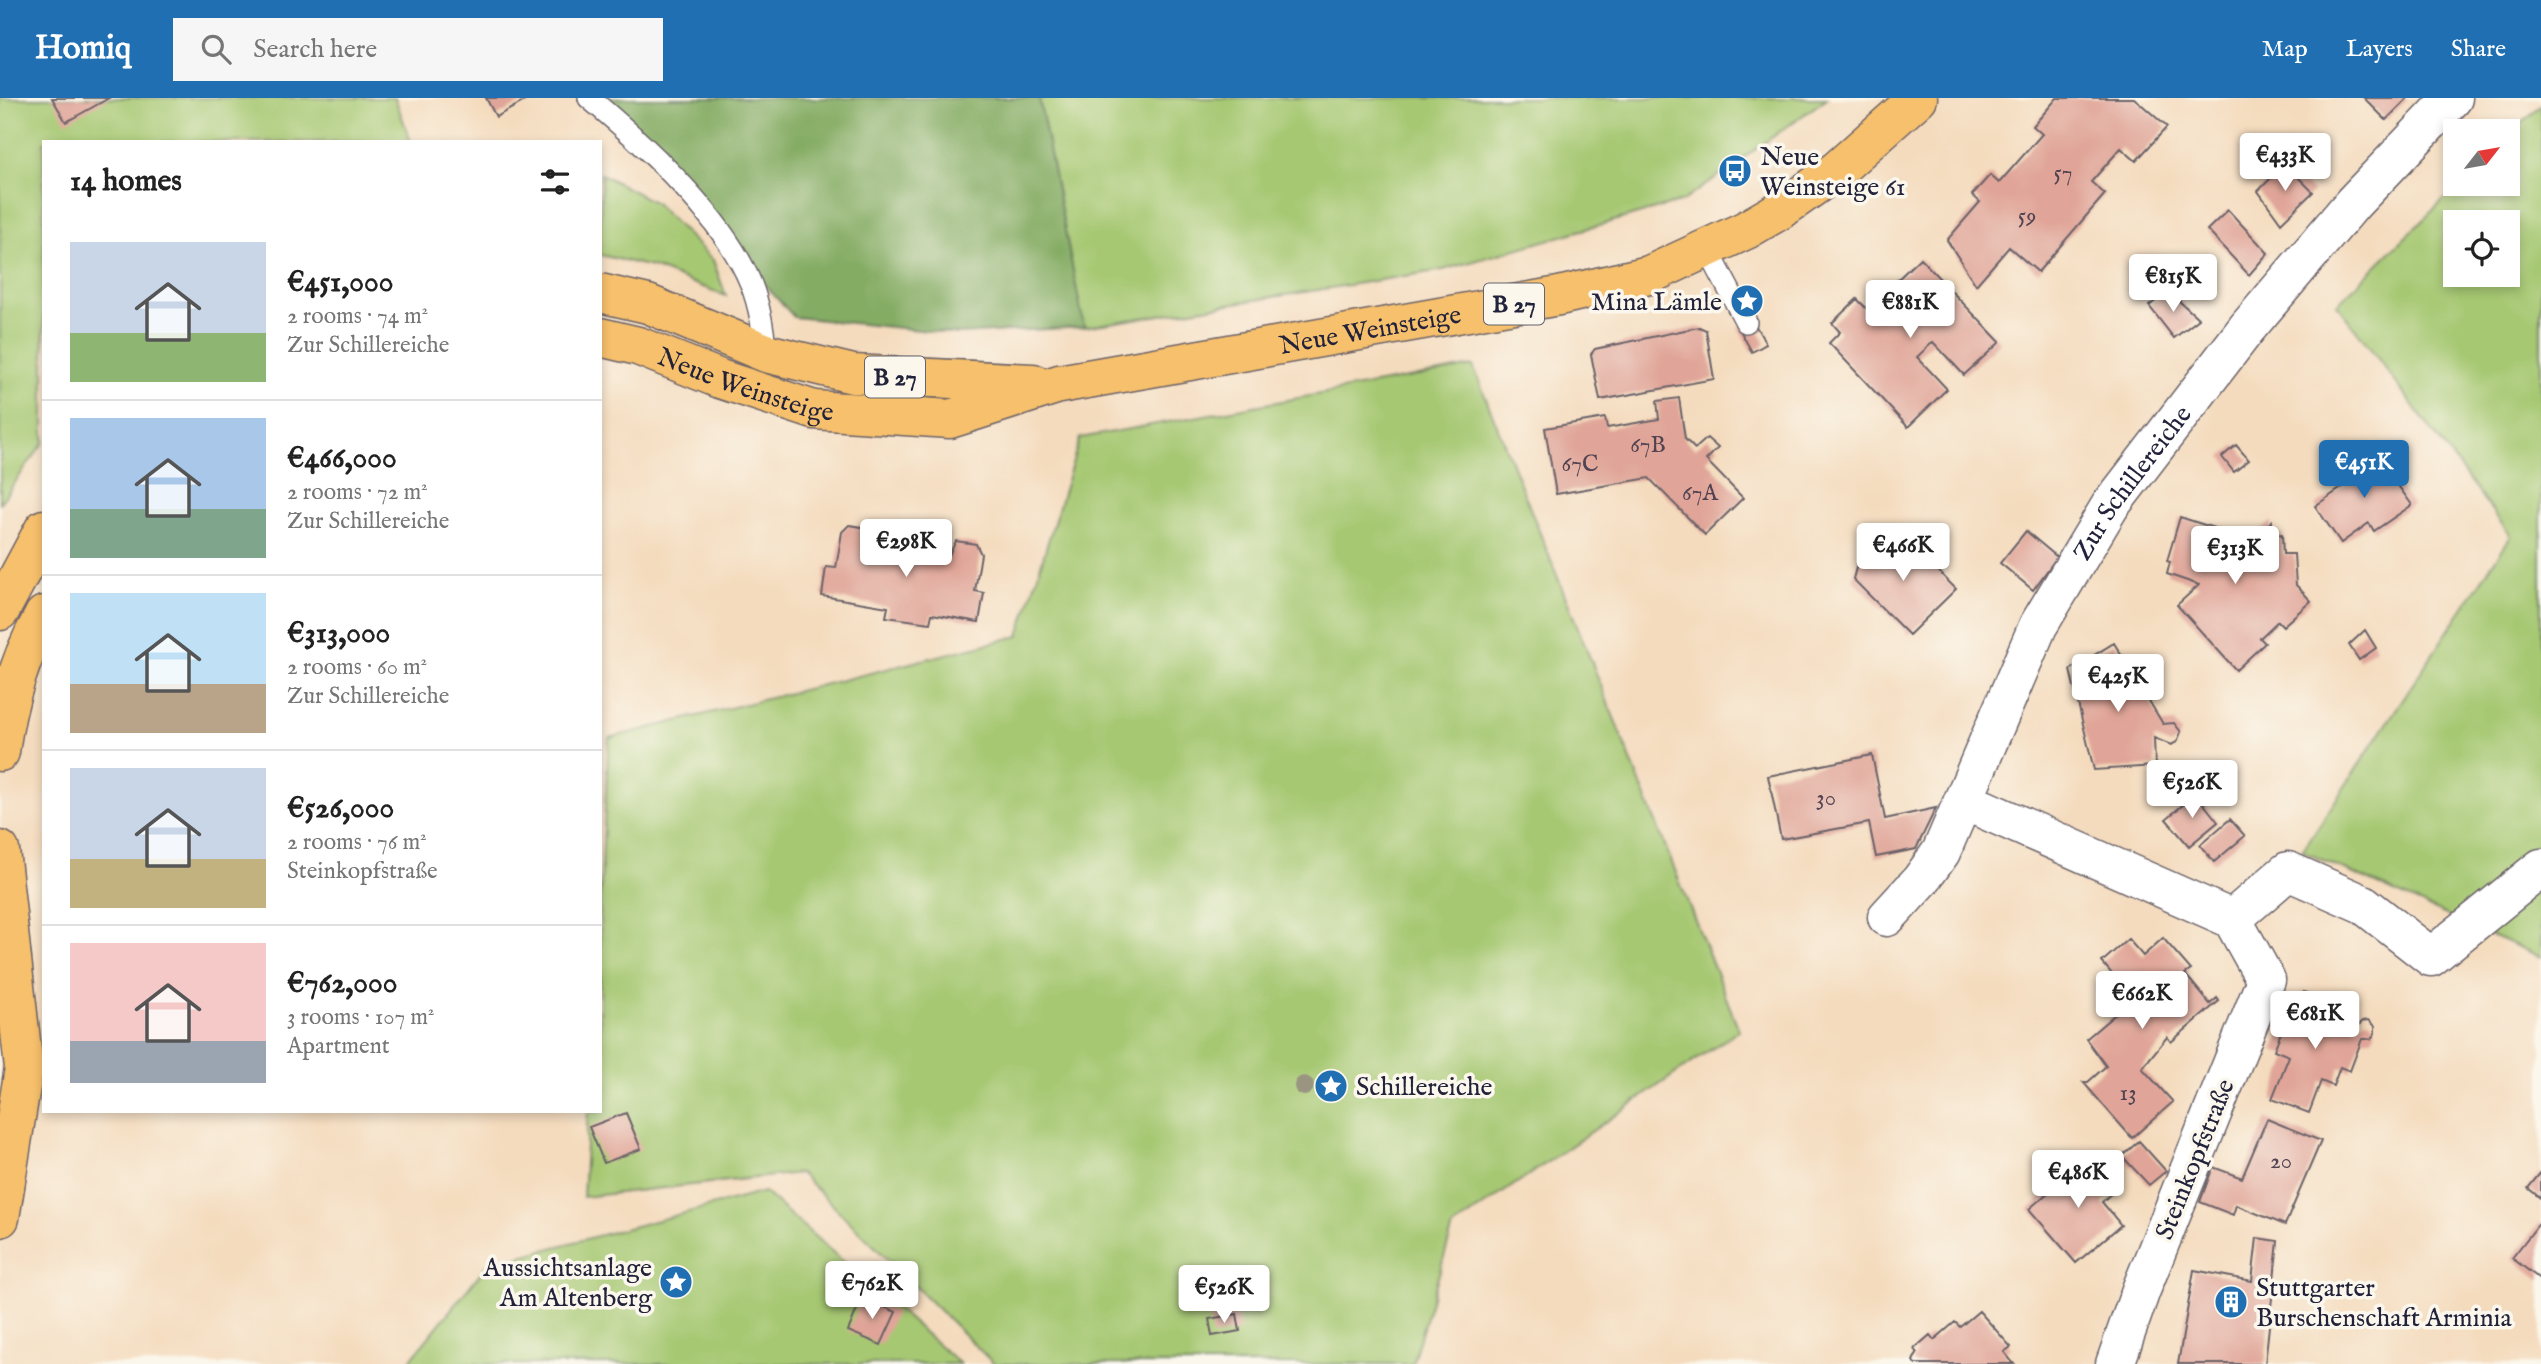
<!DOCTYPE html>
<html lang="en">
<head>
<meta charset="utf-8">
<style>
	body { margin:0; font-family:"IM FELL English",serif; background:#f6f6f6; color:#222; height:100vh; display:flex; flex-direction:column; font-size:26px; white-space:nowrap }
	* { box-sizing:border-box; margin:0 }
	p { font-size:23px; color:#767676 }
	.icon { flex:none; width:38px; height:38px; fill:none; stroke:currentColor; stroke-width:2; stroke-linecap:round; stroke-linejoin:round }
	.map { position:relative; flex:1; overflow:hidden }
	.drawer { position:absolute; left:42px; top:42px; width:560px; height:973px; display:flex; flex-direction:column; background:#fff; border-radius:0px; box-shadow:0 4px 10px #0003 }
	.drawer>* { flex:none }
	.needle { width:46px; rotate:59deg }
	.fabs { position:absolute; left:2443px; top:21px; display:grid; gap:14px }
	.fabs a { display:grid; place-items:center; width:77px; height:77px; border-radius:0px; background:#fff; box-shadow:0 4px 10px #0003; font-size:35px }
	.price { position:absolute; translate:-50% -60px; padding:0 16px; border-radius:7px; background:#fff; color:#222; font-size:23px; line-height:46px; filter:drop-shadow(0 2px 4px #0008) }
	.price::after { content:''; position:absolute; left:50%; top:42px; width:21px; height:16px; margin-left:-10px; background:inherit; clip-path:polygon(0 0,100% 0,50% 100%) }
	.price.current { background:#1f6fb2; color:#fff }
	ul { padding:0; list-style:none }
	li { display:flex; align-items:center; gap:21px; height:175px; padding:0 28px }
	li+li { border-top:2px solid #e0e0e0 }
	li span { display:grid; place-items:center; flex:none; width:196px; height:140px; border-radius:0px; color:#555 }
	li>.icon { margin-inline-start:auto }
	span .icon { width:84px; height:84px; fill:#fffc; stroke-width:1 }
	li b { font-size:30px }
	h2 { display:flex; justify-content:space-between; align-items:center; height:84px; padding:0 28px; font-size:30px }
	header { display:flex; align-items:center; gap:42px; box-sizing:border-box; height:98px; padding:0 35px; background:#1f6fb2; color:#fff }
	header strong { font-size:33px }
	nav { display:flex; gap:38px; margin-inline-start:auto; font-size:24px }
	.search { width:490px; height:63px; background:#f6f6f6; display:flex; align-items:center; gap:18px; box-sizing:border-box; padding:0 24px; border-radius:0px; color:#767676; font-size:26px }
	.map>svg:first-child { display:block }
	.green { fill:#a6c872; stroke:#647556; stroke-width:2; fill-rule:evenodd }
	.forest { fill:#84ac64; stroke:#536750; stroke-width:2 }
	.building { fill:#e0a598 }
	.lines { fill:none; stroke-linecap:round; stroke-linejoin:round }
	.lane-casing { stroke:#6c6369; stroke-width:24 }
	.street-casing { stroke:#6c6369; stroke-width:41 }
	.primary-casing { stroke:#6c6369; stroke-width:41 }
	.lane { stroke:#fff; stroke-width:21 }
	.street { stroke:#fff; stroke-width:38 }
	.primary { stroke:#f7c06c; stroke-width:38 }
	.tree { fill:#9a9580 }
	.labels { text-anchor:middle; stroke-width:7; stroke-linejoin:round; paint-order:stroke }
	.number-label { font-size:23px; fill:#524352 }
	.shield { fill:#fbf7ec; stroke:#636270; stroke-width:2 }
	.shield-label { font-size:24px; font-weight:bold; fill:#22223b }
	.poi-label { font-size:26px; fill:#22223b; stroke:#fbf7ec; text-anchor:start }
	.street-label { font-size:26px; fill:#22223b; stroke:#fbf7ec }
</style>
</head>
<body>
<header>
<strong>Homiq</strong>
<div class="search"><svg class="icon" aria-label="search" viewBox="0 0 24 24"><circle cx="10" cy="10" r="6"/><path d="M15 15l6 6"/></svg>Search here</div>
<nav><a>Map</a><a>Layers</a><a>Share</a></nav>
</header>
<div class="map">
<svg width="2541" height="1266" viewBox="0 0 2541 1266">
	<rect width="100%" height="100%" fill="#fbf7ec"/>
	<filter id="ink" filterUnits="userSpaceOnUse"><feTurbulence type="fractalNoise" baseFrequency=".0143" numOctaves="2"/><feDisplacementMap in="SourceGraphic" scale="14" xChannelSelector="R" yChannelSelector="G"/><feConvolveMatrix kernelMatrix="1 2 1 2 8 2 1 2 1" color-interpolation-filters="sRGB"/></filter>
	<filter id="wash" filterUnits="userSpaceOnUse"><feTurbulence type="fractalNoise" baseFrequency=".00686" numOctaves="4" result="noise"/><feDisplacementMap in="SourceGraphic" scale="28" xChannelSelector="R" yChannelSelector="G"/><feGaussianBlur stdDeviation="1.57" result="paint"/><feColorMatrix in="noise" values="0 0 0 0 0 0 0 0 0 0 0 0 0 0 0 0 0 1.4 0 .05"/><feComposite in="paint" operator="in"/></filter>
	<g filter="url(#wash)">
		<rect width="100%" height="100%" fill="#f4dbbe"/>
		<!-- green -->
		<path class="green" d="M0 0H395L411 44H44V344L0 405Z
			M1039 0H1827L1683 103 1443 172 1084 229Z
			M2541 7V859L2302 753 2511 438 2337 206 2460 86H2508V39ZM2455 124H2508V177H2455Z
			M601 76 654 104 713 162 726 198 652 169 600 157Z
			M1473 268 1739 932 1453 1129 1412 1266H994L800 1075 583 1099 588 1013H600V800L609 640 1019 538 1080 340Z
			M764 1094 960 1266H407L487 1167Z"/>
		<!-- forest -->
		<path class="forest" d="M595 0H1039L1084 229 958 236 794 219Z"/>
		<g id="blocks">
			<!-- building -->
			<path class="building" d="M52 0H109L66 24Z
				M486 0H530L496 19Z
				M2057 0H2134L2167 29 2136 63 2121 50 2091 84 2105 96 2038 174 2009 149 1976 187 1947 142 1980 104 1972 97 1990 77 1999 85 2042 36 2033 28Z
				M2364 0H2408L2386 22Z
				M2285 66 2313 94 2281 125 2258 93Z
				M2228 112 2268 155 2249 177 2207 132Z
				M1920 160 2000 244 1964 277 1933 244 1917 259 1947 291 1908 329 1829 245 1840 234 1832 225 1857 201 1867 211Z
				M2168 193 2199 221 2174 240 2149 208Z
				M1752 221 1766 246 1752 254 1738 229Z
				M1699 229 1706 232 1714 281 1600 302 1591 256 1595 251Z
				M1679 300 1685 341 1695 351 1707 340 1718 350 1706 362 1743 400 1705 437 1649 380 1556 396 1545 330 1605 320 1607 330 1659 321 1657 303Z
				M2236 347 2249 362 2234 374 2222 359Z
				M2374 354 2412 407 2374 433 2369 425 2341 445 2315 408 2346 387 2340 378Z
				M2180 419 2251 442 2272 423V437L2282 436 2283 456H2294L2296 487 2311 503 2283 528 2278 523 2260 540 2265 545 2236 572 2177 507 2199 487 2167 476 2170 464 2167 463Z
				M849 427 868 430 872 445 949 457 956 443 976 446 981 456 975 493 984 495 979 524 932 516 930 525 886 519 888 509 822 498 826 469 836 470 842 434Z
				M2026 433 2057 459 2033 492 2000 465Z
				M1900 435 1956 491 1909 537 1853 481 1857 466 1866 458 1873 460Z
				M2365 532 2376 550 2359 562 2349 547Z
				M2114 545 2163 626 2174 625 2181 634 2177 644 2171 647 2154 640 2155 668 2094 672 2070 572Z
				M1872 657 1885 721 1936 710 1916 751 1876 759 1869 725 1781 741 1768 678Z
				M2196 696 2218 724 2189 748 2166 721Z
				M2230 721 2245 738 2214 764 2200 747Z
				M2163 840 2191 872 2185 876 2210 906 2217 900 2219 903 2171 944 2167 939 2142 970 2173 1004 2132 1040 2083 984H2088L2106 968 2086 941 2119 913 2114 908 2129 896 2102 864 2128 841 2143 858Z
				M2304 894 2318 900 2316 906 2337 915 2334 920 2357 929 2363 923 2369 922 2375 928V935L2371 941H2362L2350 973 2340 969 2333 988 2321 983 2309 1015 2272 1001 2289 958 2274 952 2295 899 2301 901Z
				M626 1015 641 1051 604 1065 589 1029Z
				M2267 1021 2321 1043 2285 1127 2236 1107 2233 1117 2200 1104 2213 1069 2242 1080Z
				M2139 1043 2166 1073 2149 1087 2122 1058Z
				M2083 1055 2115 1092 2102 1104 2121 1127 2076 1165 2029 1111 2071 1075 2066 1069Z
				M2541 1074V1099L2540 1100 2528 1090Z
				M2541 1123V1182L2512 1160Z
				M2257 1140 2278 1143 2265 1266H2178L2194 1172 2252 1183Z
				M862 1199 896 1214 881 1247 848 1233Z
				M1979 1213 2011 1249 2004 1254 2014 1266H1915L1913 1263 1917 1255 1914 1251 1930 1237 1934 1242 1955 1224 1960 1229Z
				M1237 1216 1240 1233 1212 1238 1209 1221Z"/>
		</g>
	</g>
	<g filter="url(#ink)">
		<use href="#blocks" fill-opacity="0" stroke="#6c6369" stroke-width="2"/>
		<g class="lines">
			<defs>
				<path id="lane" d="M589 0C644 46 724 119 751 186 760 209 763 231 766 255
					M1707 150 1746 224"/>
				<g id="street">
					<path d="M1965 703 2232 821 2266 882 2141 1192 2115 1266"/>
					<path id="s1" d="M1887 819 1921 782 1941 754 2038 528 2110 408 2247 230 2353 105 2453 0"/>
					<path d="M2232 821 2288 773 2363 806 2431 859 2541 770"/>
				</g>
				<g id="primary">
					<path d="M600 195 648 206 766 255 853 276 1033 285"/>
					<path id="s2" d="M600 239 638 248 720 281 814 312 950 321 1059 286 1559 198 1649 177 1746 132 1782 111 1837 72 1918 0"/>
					<path d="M0 513 44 431"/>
					<path d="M0 654C6 607 20 559 44 517"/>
					<path d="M0 752 24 970 0 1120"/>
				</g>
			</defs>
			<!-- lane casing -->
			<use href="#lane" class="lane-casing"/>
			<!-- street casing -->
			<use href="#street" class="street-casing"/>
			<!-- primary casing -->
			<use href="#primary" class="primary-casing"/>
			<!-- lane -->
			<use href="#lane" class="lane"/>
			<!-- street -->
			<use href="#street" class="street"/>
			<!-- primary -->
			<use href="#primary" class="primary"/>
		</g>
		<!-- trees -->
		<circle class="tree" cx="1304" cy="988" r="10"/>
	</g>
	<!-- icons -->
	<defs>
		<symbol id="bus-disc" viewBox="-11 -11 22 22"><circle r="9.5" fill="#1f6fb2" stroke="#fbf7ec"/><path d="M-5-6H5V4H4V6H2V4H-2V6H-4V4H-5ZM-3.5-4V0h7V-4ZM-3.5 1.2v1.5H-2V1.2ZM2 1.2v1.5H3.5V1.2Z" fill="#fff"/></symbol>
		<symbol id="sight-disc" viewBox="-11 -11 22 22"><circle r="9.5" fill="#1f6fb2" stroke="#fbf7ec"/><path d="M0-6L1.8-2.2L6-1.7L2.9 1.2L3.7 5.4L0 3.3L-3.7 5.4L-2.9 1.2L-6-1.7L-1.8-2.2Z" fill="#fff"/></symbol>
		<symbol id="building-disc" viewBox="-11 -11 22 22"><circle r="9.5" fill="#1f6fb2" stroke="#fbf7ec"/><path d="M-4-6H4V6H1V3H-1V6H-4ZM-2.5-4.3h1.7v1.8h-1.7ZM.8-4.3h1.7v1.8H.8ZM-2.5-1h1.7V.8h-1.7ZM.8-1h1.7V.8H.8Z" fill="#fff"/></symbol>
	</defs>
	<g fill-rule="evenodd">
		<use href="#bus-disc" x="1716" y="54" width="38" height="38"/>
		<use href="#sight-disc" x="1728" y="184" width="38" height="38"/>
		<use href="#sight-disc" x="1312" y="969" width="38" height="38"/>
		<use href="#sight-disc" x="657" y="1165" width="38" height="38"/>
		<use href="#building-disc" x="2212" y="1185" width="38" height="38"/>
	</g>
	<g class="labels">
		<!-- number labels -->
		<g class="number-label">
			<text x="2063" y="82">57</text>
			<text x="2027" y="125">59</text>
			<text x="1648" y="354">67B</text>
			<text x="1580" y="373">67C</text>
			<text x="1700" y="402">67A</text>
			<text x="1826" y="707">30</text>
			<text x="2128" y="1002">13</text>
			<text x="2281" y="1070">20</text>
		</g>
		<!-- shield labels -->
		<g class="shield">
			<rect x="1484" y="185.5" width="60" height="41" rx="5"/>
			<rect x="865" y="258.5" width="60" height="41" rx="5"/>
		</g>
		<g class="shield-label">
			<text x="1514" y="214">B 27</text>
			<text x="895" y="287">B 27</text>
		</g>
		<!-- poi labels -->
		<g class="poi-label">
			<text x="1760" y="67">Neue<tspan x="1760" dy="30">Weinsteige 61</tspan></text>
			<text x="1722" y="212" text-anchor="end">Mina Lämle</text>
			<text x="1356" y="997">Schillereiche</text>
			<text x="652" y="1178" text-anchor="end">Aussichtsanlage<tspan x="652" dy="30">Am Altenberg</tspan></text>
			<text x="2256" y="1198">Stuttgarter<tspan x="2256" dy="30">Burschenschaft Arminia</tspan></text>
		</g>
		<!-- street labels -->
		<g class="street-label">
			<text dy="9" stroke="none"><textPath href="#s2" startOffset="793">Neue Weinsteige</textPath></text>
			<text dy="9" stroke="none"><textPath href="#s2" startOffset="154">Neue Weinsteige</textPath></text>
			<text dy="9" stroke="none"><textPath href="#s1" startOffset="502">Zur Schillereiche</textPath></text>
			<text transform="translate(2194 1061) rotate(-68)" y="9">Steinkopfstraße</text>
		</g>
	</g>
</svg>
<div class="fabs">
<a><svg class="needle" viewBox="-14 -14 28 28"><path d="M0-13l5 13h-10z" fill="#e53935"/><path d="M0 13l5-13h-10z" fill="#767676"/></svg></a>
<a><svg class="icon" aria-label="locate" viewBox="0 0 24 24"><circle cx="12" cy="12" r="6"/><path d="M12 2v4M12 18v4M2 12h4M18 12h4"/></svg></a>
</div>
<b class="price" style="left:2285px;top:95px">€433K</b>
<b class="price" style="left:2173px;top:216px">€815K</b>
<b class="price" style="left:1910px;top:242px">€881K</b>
<b class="price current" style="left:2364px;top:402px">€451K</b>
<b class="price" style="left:906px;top:481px">€298K</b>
<b class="price" style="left:1903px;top:485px">€466K</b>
<b class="price" style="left:2235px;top:488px">€313K</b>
<b class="price" style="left:2118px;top:616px">€425K</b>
<b class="price" style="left:2192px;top:722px">€526K</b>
<b class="price" style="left:2142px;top:933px">€662K</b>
<b class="price" style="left:2315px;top:953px">€681K</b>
<b class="price" style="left:2078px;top:1112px">€486K</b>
<b class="price" style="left:872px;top:1223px">€762K</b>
<b class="price" style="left:1224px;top:1227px">€526K</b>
<section class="drawer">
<h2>14 homes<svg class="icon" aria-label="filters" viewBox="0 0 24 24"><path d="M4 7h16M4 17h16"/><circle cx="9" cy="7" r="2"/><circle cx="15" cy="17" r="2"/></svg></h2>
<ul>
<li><span style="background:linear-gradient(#c9d6e8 65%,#8fb573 0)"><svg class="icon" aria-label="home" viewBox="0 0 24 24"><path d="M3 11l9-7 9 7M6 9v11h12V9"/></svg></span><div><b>€451,000</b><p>2 rooms · 74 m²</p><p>Zur Schillereiche</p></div></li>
<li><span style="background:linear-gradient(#a9c7e8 65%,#7fa58c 0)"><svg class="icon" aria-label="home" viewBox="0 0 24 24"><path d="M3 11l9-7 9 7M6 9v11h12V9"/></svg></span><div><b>€466,000</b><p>2 rooms · 72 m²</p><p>Zur Schillereiche</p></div></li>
<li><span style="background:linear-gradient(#bfe0f5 65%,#b9a48a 0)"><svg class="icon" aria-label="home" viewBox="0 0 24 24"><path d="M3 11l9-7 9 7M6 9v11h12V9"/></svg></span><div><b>€313,000</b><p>2 rooms · 60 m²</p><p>Zur Schillereiche</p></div></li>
<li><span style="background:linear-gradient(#c9d6e8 65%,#c2b280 0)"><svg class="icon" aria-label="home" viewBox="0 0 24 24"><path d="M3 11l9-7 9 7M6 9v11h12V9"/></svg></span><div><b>€526,000</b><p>2 rooms · 76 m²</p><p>Steinkopfstraße</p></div></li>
<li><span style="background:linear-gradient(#f6c9c9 70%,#9aa5b1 0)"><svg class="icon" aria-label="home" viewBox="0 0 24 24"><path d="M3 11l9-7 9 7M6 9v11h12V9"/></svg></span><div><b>€762,000</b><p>3 rooms · 107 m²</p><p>Apartment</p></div></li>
</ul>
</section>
</div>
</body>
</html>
